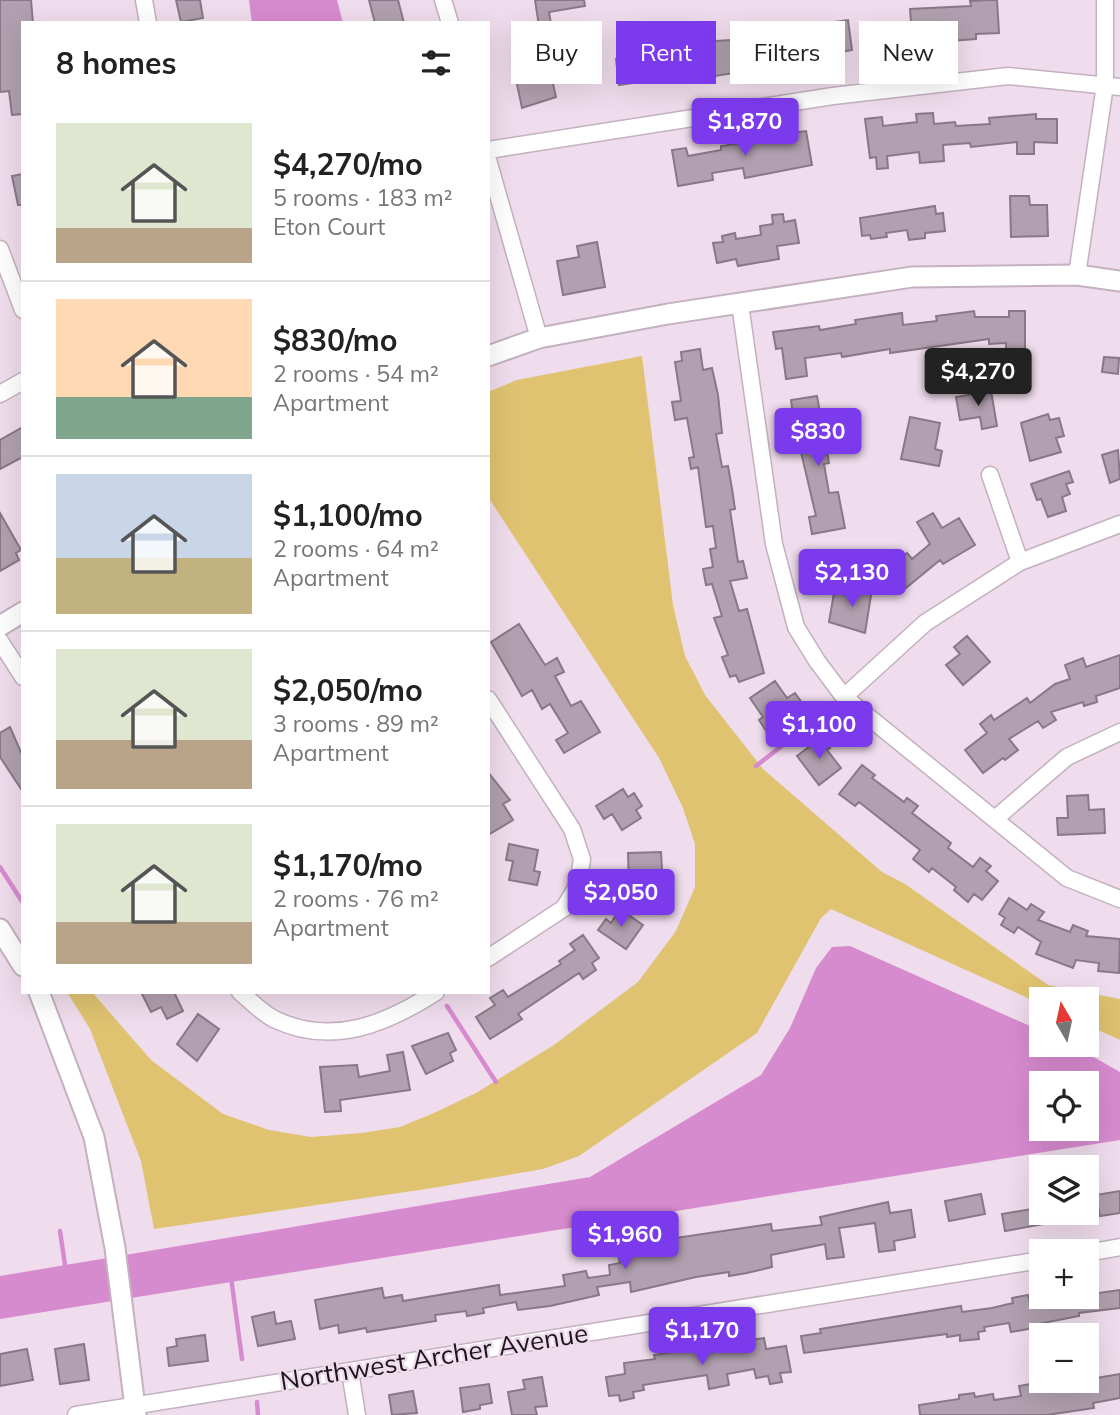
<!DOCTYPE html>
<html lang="en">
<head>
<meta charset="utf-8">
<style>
	body { margin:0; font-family:Mulish,sans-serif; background:#f2f2f2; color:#222; height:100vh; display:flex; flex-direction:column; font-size:26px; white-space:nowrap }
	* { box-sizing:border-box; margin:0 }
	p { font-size:23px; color:#767676 }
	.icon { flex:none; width:38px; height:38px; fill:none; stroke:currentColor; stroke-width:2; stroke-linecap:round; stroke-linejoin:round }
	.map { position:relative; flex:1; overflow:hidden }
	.details { position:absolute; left:21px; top:21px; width:469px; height:973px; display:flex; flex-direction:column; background:#fff; border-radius:0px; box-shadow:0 7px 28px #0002 }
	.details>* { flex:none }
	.banner { position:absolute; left:511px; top:21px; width:504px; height:63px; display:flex; gap:14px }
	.needle { width:46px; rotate:351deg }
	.tools { position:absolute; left:1029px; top:987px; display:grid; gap:14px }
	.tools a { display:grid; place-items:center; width:70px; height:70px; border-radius:0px; background:#fff; box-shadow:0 7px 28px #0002; font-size:35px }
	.price { position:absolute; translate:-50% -60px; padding:0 16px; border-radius:7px; background:#7c3aed; color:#fff; font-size:23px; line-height:46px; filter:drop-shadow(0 2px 4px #0008) }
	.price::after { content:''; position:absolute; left:50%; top:42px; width:21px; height:16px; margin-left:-10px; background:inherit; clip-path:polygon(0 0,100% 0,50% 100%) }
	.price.on { background:#222; color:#fff }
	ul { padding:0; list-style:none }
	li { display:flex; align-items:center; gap:21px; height:175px; padding:0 35px }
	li+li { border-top:2px solid #e0e0e0 }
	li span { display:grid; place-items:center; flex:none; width:196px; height:140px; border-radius:0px; color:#555 }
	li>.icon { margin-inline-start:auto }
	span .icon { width:84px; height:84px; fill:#fffc; stroke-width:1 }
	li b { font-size:30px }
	h2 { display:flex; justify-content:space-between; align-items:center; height:84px; padding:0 35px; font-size:30px }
	.tag { padding:0 24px; border-radius:0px; background:#fff; box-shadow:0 7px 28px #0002; font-size:24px; line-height:63px }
	.tag.on { background:#7c3aed; color:#fff }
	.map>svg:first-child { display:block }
	.green { fill:#dfc371 }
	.water { fill:#d78bcf; fill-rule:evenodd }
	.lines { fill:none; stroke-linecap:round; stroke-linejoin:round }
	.stream { stroke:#d78bcf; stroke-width:4.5 }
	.building { fill:#b1a0af; stroke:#897887; stroke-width:2 }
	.minor-casing { stroke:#c3b1c0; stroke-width:19 }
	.tertiary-casing { stroke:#c3b1c0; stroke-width:23 }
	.minor { stroke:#fff; stroke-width:16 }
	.tertiary { stroke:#fff; stroke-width:19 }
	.labels { text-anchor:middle; stroke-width:5; stroke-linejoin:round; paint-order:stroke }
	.street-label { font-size:26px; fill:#1c151b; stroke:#efdcec }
</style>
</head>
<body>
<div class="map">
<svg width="1120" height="1415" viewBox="0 0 1120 1415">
	<rect width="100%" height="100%" fill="#efdcec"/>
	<!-- green -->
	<path class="green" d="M642 356 673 605 685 656 705 695 763 769 882 872 905 884 1048 985 1120 999V1040L1087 1025V999H1041V1004L831 909 821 918 757 1033 579 1156 543 1169 426 1189 154 1229 141 1161 90 1029 67 992H92L151 1060 223 1114 269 1130 311 1137 362 1133 400 1127 434 1113 476 1093 554 1045 638 982 676 931 695 887V844L683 808 659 758 488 497V392L517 380Z"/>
	<!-- water -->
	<path class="water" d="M249 0H337L343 23H252Z
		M850 946 1041 1031V1045H1072L1120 1072V1140L0 1319V1276L590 1177 761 1075 790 1028 816 968 832 947ZM1041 1083H1087V1129H1041Z"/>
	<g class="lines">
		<!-- stream -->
		<path class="stream" d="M756 766 833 706
			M0 867 23 903
			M447 1006 496 1082
			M60 1231 65 1265
			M231 1277 242 1359
			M257 1402 258 1415"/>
	</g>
	<!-- building -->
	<path class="building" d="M0 0H31L33 23H23V114L12 115 9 91 0 92Z
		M176 0H200L203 18 181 22Z
		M369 0H398L404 23H375Z
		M535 0H584L585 6 549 12 551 24 539 26Z
		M988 0H997L999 33 976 34V39L935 42 934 34 912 36 910 9 971 6 970 1Z
		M848 20 852 50 836 53 835 49 802 53 804 62 789 64 788 60 734 68V73L690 80 689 73 668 76 667 72 633 76V83L619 85 616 59 651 54 652 59 673 56 672 46 699 42 731 40 732 49 761 45 759 32Z
		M530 61 531 70 549 66 556 97 522 108 513 65Z
		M933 113 934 124 955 122 956 126 990 124 989 118 1036 114V119H1057V143L1034 142V154H1017V142L971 147 970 143 943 145 944 161 920 163 919 152 887 156 888 168 877 169 876 157 870 158 865 119 882 117 883 126 917 122 916 114Z
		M806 131 812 165 745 178 743 168 712 173 713 180 678 186 672 150 686 148 688 156 721 150V146L743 143 742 139Z
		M23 174V205H18L12 176Z
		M1010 196H1029L1030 205H1047L1048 236 1011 237Z
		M935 206 936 214 943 213 945 231 925 233V238L909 240 907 230 886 233 887 237 871 239 870 235 862 236 860 218Z
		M783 214 784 222 795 220 799 243 777 246 779 259 738 266 736 259 717 263 713 243 723 242 722 236 735 233 736 239 761 235 760 226 773 224 772 215Z
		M597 242 605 287 563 295 557 261 579 257 577 246Z
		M974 311 975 317H1009V311H1025V351L1006 352V343L989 344V339L890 353V349L842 357 841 353 805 358 807 376 786 379 782 348 776 349 773 332 819 326 820 330 856 324 855 320 902 313 903 325 937 321 936 316Z
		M700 349 703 370 712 368 718 395 722 433 716 434 722 467 728 466 732 489 735 509 730 510 738 562 743 561 747 578 730 581 739 611 747 609 764 673 739 682 736 675 730 677 722 657 728 655 714 618 722 616 712 584 706 585 703 569 713 567 710 549 716 548 713 526 706 527 698 467 691 469 689 458 694 457 687 418 675 420 672 402 681 401 675 362 682 361 681 352Z
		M1104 357 1119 358 1118 374 1102 372Z
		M991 391 997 426 982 429 980 417 960 420 956 397Z
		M817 396 829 463 824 464 829 493 838 492 845 528 812 534 809 517 816 516 801 452 806 451 800 414 793 415 791 400Z
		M1048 414 1050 420 1059 418 1064 436 1056 438 1061 452 1030 461 1021 423Z
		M910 417 940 423 935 449 942 451 939 466 901 459Z
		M23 427V457L0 469V440Z
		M1118 450 1120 479 1110 483 1102 455Z
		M1069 471 1073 482 1066 484 1070 494 1062 497 1066 511 1048 517 1041 499 1037 500 1031 484Z
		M0 513 21 550 16 553 19 560 0 571Z
		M933 513 942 528 959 518 975 545 943 564 940 560 901 592 889 577 898 570 894 564 907 553 912 559 930 544 917 522Z
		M855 586 872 589 865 633 829 622 834 593 853 596Z
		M519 624 545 665 557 658 564 672 555 676 571 706 581 701 600 732 564 753 556 740 568 733 550 704 542 709 532 690 522 696 491 642Z
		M967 636 990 662 963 685 946 665 960 654 954 647Z
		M1120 655V688L1096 696 1097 702 1084 706 1083 702 1051 712 1056 720 1043 728 1038 721 1009 739 1018 750 1005 760 1003 758 983 773 965 750 987 733 980 724 991 715 994 720 1027 698 1030 703 1055 684 1070 679 1065 665 1083 658 1086 667Z
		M775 681 787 698 795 693 805 707 767 732 759 720 763 717 750 698Z
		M10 727 23 757V792L0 757V733Z
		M822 737 830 748 827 750 841 768 819 785 797 756Z
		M862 765 875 775 872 778 904 802 907 798 918 806 912 813 951 843 948 848 973 867 980 858 991 866 986 871 998 881 982 900 974 894 968 902 954 890 956 887 932 868 929 872 913 859 920 850 859 802 855 806 839 794Z
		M488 772 510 800 503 804 513 820 488 835Z
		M623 789 628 797 634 793 642 806 636 810 641 818 622 830 612 814 604 819 596 806Z
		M1088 795 1089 810 1104 809 1105 833 1058 835 1057 818H1068L1067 796Z
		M509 844 538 850 534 871 540 872 537 885 509 880 513 861 506 860Z
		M661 852 662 870 654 871V887L629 888 628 853Z
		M1009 898 1027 910 1031 904 1044 912 1038 920 1070 932 1073 925 1088 931 1086 936 1120 939 1119 973 1098 971 1099 963 1076 960 1073 968 1036 954 1041 942 1018 927 1014 933 1001 925 1005 918 999 914Z
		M620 909 643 925 626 949 598 930 606 919 611 923Z
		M583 935 599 958 592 963 596 970 583 979 579 973 518 1014 522 1019 490 1039 476 1017 495 1005 490 998 503 990 508 997 561 964 559 961 575 950 570 944Z
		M141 992H174L183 1011 167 1019 161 1007 151 1012Z
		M198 1014 219 1029 197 1061 177 1044Z
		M448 1033 456 1050 450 1053 453 1061 426 1074 412 1046Z
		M403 1052 410 1090 340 1100 341 1111 325 1112 320 1067 357 1065 359 1077 390 1071 387 1055Z
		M1120 1191V1213L1100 1216 1096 1195Z
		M981 1194 985 1214 949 1221 945 1201Z
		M888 1202 890 1213 911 1210 915 1237 894 1241 895 1250 879 1252 875 1223 839 1228 844 1257 827 1259 825 1244 771 1255 772 1267 747 1273 729 1276V1272L696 1277 631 1292 630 1282 597 1287 599 1295 550 1306 518 1310 516 1302 483 1308 484 1313 467 1316 466 1311 435 1315 436 1321 367 1332 366 1328 339 1333 338 1325 320 1329 315 1300 382 1288 384 1298 402 1295 403 1301 499 1285 500 1295 565 1286 563 1275 586 1271 588 1278 610 1275 609 1265 620 1263 618 1254 676 1244 675 1238 771 1224 772 1231 822 1225 820 1217Z
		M1032 1209V1213H1071L1072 1219 1005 1231 1002 1214Z
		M1120 1290V1308L1079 1313V1316L1033 1325 1034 1328 1011 1332 1009 1323 984 1327 985 1331 978 1332 979 1339 960 1341V1335L947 1337V1334L804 1353 801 1336 821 1333 820 1329 961 1306 962 1312 992 1308 1013 1303 1012 1298 1028 1295 1030 1303 1062 1297H1092L1091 1294Z
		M274 1312 276 1324 291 1321 295 1339 258 1346 252 1317Z
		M205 1335 208 1361 169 1366 167 1348 177 1346 176 1339Z
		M764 1338 766 1349 786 1346 791 1372 780 1373 782 1382 770 1384 768 1376 756 1378 754 1369 727 1374 729 1385 709 1389 707 1375 643 1385 644 1390 633 1392 634 1398 620 1401 619 1395 609 1396 606 1377 625 1374 624 1363 655 1359 654 1355Z
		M84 1344 89 1380 60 1384 55 1349Z
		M27 1349 33 1380 0 1386V1354Z
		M1120 1374V1398L1093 1403 1094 1408 1047 1415H920L919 1405 959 1399V1395L974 1393 975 1397 993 1394 994 1400 1021 1396 1019 1386 1041 1382 1042 1387Z
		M542 1377 547 1406 535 1407 537 1415H512L508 1392 525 1389 523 1380Z
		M489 1384 492 1403 480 1405V1409L463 1412 460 1388Z
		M413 1391 417 1413 392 1415 389 1395Z"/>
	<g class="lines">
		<defs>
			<path id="minor" d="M144 0 148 23
				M443 0 450 23
				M488 150 833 96 1008 76 1120 87
				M488 160 539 338
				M0 249 23 310
				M1077 275 1105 85V0
				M740 304 774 544 796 627 817 661 844 697 1067 878 1120 899
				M0 394 23 381
				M990 475 1020 562
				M0 641 23 677
				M844 697 925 623 1020 562 1120 524
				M488 699 572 829 582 859 578 885 564 908 488 958
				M996 818 1067 757 1120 732
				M240 992C251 1001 262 1013 274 1019 332 1047 386 1024 436 992
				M1087 1253 1120 1247
				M350 1371 357 1415
				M76 1415 1041 1260"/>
			<path id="tertiary" d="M488 356 539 338 668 314 912 277 1077 275 1120 281
				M0 626 23 612
				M0 929 23 966
				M39 992 94 1137 115 1248 136 1415"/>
		</defs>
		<!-- minor casing -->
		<use href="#minor" class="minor-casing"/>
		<!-- tertiary casing -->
		<use href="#tertiary" class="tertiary-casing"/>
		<!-- minor -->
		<use href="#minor" class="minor"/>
		<!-- tertiary -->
		<use href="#tertiary" class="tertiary"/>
	</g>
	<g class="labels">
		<!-- street labels -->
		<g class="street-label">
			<text transform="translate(434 1357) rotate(-9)" y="9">Northwest Archer Avenue</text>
		</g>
	</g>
</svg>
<div class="tools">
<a><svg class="needle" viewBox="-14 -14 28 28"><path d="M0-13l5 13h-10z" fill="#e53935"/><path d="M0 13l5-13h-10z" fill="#767676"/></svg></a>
<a><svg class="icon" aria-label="locate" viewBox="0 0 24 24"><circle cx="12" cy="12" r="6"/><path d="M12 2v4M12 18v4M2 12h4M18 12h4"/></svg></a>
<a><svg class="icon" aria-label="layers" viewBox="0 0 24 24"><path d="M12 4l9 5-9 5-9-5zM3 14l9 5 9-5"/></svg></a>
<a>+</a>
<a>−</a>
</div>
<b class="price" style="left:745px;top:158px">$1,870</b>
<b class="price on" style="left:978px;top:408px">$4,270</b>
<b class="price" style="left:818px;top:468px">$830</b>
<b class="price" style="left:852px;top:609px">$2,130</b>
<b class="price" style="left:819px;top:761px">$1,100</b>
<b class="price" style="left:621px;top:929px">$2,050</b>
<b class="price" style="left:625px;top:1271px">$1,960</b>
<b class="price" style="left:702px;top:1367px">$1,170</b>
<div class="banner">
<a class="tag">Buy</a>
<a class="tag on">Rent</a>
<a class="tag">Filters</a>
<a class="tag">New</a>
</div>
<section class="details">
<h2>8 homes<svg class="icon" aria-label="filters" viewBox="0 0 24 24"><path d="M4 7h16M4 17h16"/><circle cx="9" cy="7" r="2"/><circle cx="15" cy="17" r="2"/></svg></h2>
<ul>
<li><span style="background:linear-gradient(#dfe7d0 75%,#b9a48a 0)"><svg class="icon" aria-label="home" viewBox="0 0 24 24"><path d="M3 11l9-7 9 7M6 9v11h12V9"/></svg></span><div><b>$4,270/mo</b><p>5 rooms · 183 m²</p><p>Eton Court</p></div></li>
<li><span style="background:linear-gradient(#ffd9b3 70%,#7fa58c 0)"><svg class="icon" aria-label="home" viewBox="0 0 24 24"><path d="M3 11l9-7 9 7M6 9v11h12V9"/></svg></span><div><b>$830/mo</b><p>2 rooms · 54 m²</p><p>Apartment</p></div></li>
<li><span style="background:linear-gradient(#c9d6e8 60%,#c2b280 0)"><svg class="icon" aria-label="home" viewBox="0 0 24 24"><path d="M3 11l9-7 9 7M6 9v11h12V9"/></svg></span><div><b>$1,100/mo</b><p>2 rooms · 64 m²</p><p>Apartment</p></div></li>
<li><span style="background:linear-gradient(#dfe7d0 65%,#b9a48a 0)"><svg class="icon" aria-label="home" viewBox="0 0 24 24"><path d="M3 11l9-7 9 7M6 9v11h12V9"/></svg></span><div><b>$2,050/mo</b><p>3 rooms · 89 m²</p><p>Apartment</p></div></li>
<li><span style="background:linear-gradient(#dfe7d0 70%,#b9a48a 0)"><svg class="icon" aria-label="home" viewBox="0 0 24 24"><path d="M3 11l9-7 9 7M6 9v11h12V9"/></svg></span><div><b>$1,170/mo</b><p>2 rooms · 76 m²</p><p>Apartment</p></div></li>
</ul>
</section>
</div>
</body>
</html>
